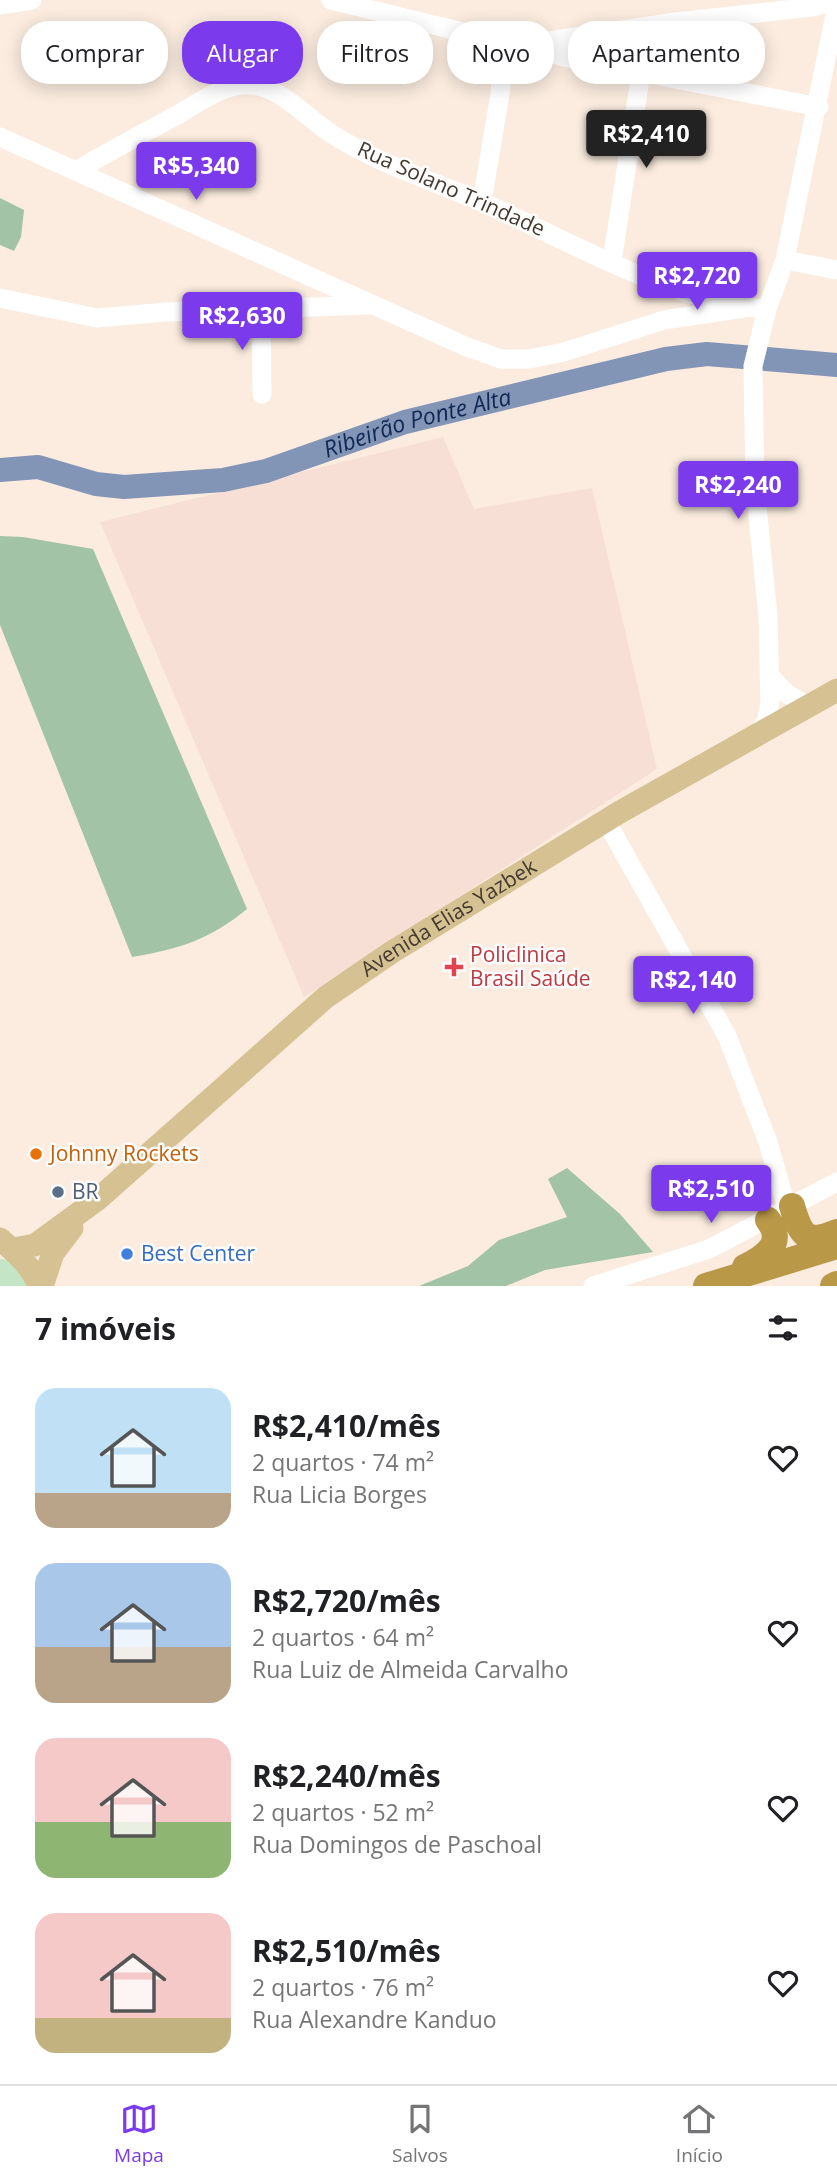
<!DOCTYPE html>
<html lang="pt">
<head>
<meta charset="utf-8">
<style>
	body { margin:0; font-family:"Open Sans",sans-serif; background:#f6f6f6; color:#202124; height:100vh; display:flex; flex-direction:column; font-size:26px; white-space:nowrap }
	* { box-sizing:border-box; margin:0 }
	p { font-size:23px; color:#757577 }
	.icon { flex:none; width:38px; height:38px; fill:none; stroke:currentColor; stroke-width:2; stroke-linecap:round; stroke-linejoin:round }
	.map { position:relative; height:1286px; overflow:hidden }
	.side { display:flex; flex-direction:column; background:#fff; flex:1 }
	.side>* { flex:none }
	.hud { position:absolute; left:21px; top:21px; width:796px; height:63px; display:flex; gap:14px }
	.price { position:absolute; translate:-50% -60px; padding:0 16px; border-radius:7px; background:#7c3aed; color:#fff; font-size:23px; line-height:46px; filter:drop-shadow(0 2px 4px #0008) }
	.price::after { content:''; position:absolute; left:50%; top:42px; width:21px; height:16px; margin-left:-10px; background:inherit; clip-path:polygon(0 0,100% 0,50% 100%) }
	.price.on { background:#222; color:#fff }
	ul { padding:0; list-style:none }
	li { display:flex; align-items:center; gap:21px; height:175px; padding:0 35px }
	li span { display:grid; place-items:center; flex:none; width:196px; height:140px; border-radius:21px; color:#555 }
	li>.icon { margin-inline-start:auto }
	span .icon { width:84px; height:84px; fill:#fffc; stroke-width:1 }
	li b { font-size:30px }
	h2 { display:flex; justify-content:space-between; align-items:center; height:84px; padding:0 35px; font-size:30px }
	.chip { padding:0 24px; border-radius:28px; background:#fff; box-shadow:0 4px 18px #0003; font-size:24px; line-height:63px }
	.chip.on { background:#7c3aed; color:#fff }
	.dock { display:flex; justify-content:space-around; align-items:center; height:98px; border-top:2px solid #e0e0e0; background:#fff; font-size:19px; color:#757577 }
	.dock a { display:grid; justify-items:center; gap:4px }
	.dock .on { color:#7c3aed }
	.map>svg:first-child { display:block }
	.industrial { fill:#f8dfd6 }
	.green { fill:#c5e5c7 }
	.forest { fill:#a2c3a5 }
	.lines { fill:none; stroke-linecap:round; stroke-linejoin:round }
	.river { stroke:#8295b7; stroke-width:24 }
	.minor { stroke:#fff; stroke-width:19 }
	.major { stroke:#d5c191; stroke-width:23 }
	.highway { stroke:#b99847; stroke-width:26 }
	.health-dot { fill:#e0444e; stroke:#fcfcfc; stroke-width:2.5 }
	.food-dot { fill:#e8710a; stroke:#fcfcfc; stroke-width:2.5 }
	.service-dot { fill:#5c6f8a; stroke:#fcfcfc; stroke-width:2.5 }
	.shop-dot { fill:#3f7fe0; stroke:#fcfcfc; stroke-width:2.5 }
	.labels { text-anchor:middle; stroke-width:5; stroke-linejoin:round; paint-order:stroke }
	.street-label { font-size:21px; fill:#433930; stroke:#fcfcfc }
	.health-label { font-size:21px; fill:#be3a42; stroke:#fcfcfc; text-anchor:start }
	.food-label { font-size:21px; fill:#c56008; stroke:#fcfcfc; text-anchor:start }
	.service-label { font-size:21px; fill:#4e5e75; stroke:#fcfcfc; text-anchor:start }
	.shop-label { font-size:21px; fill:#366cbe; stroke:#fcfcfc; text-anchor:start }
	.water-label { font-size:23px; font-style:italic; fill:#102853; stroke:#fcfcfc }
</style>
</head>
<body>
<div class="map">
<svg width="837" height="1286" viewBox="0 0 837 1286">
	<rect width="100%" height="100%" fill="#fbecdf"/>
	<!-- industrial -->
	<path class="industrial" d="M443 437 474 509 592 488 657 769 304 997 100 522Z"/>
	<!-- green -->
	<path class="green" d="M0 1259 13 1260 33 1286H0Z"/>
	<!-- forest -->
	<path class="forest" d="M0 198 24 210 21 237 14 251 0 245Z
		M0 536 23 537 93 549 247 909C209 940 179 949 132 957L0 625Z
		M567 1168 620 1214 653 1252 545 1270 506 1286H419L468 1266 499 1240 567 1217 548 1179Z"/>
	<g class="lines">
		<!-- river -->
		<path class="river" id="s1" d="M0 470 38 467 96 484 124 487 223 480 266 471 405 422 666 359 707 354 837 365"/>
		<!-- minor -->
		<path class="minor" d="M331 0 573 59 819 107
			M0 5 32 0
			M528 44 676 22 812 7 837 1
			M0 137 467 347 501 359H529L564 352 664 320 744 308
			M77 170C111 151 145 132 179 114 196 104 216 90 236 86 274 77 303 116 332 134 380 165 434 181 486 204 569 241 676 304 767 309
			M482 202 500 94 505 41
			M785 260 837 270
			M612 261 641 73
			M0 298 97 318 166 312 371 305
			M261 310 262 394
			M769 675 787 694 807 705
			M759 733 767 719 770 702 768 616 755 487 753 366 767 309 785 260 837 5
			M606 821 727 1036 768 1142 787 1209
			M593 1286 709 1249 837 1182"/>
		<!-- major -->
		<g class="major">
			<path d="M0 1239C15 1252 32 1266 39 1286"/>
			<path id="s2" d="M14 1249 35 1245 98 1199 326 997 392 952 620 812 837 690"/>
			<path d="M42 1286 53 1253 72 1228"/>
		</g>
		<!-- highway -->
		<path class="highway" d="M792 1206C801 1236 806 1245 837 1232
			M745 1267C765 1257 786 1243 768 1220
			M706 1286 837 1246
			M833 1286 837 1284"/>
	</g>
	<!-- markers -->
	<path class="health-dot" d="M450.5 956.5h7v7h7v7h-7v7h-7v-7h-7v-7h7z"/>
	<circle class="food-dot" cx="36" cy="1154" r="7"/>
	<circle class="service-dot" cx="58" cy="1192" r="7"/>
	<circle class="shop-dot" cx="127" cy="1254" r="7"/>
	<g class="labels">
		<!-- street labels -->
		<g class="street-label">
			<text transform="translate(451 189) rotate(24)" y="7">Rua Solano Trindade</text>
			<text dy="7" stroke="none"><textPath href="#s2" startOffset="550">Avenida Elias Yazbek</textPath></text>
		</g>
		<!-- health labels -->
		<g class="health-label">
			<text x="470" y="962">Policlinica<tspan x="470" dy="24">Brasil Saúde</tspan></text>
		</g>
		<!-- food labels -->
		<g class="food-label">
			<text x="50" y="1161">Johnny Rockets</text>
		</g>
		<!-- service labels -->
		<g class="service-label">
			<text x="72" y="1199">BR</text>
		</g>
		<!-- shop labels -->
		<g class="shop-label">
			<text x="141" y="1261">Best Center</text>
		</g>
		<!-- water labels -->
		<g class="water-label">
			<text dy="8" stroke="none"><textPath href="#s1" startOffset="429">Ribeirão Ponte Alta</textPath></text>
		</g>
	</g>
</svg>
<b class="price on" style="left:646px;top:170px">R$2,410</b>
<b class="price" style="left:196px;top:202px">R$5,340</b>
<b class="price" style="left:697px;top:312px">R$2,720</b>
<b class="price" style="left:242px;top:352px">R$2,630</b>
<b class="price" style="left:738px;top:521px">R$2,240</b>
<b class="price" style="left:693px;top:1016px">R$2,140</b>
<b class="price" style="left:711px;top:1225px">R$2,510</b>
<div class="hud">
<a class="chip">Comprar</a>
<a class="chip on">Alugar</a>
<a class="chip">Filtros</a>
<a class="chip">Novo</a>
<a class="chip">Apartamento</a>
</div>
</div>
<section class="side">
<h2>7 imóveis<svg class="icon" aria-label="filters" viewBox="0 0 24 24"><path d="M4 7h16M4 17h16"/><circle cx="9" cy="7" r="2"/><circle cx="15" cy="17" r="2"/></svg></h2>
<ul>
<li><span style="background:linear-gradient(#bfe0f5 75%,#b9a48a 0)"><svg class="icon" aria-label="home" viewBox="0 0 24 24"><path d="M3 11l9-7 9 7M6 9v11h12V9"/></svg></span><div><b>R$2,410/mês</b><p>2 quartos · 74 m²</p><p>Rua Licia Borges</p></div><svg class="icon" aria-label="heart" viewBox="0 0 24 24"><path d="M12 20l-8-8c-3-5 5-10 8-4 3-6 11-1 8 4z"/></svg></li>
<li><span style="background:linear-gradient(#a9c7e8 60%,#b9a48a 0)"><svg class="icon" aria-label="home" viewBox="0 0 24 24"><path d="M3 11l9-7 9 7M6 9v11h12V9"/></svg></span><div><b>R$2,720/mês</b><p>2 quartos · 64 m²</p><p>Rua Luiz de Almeida Carvalho</p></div><svg class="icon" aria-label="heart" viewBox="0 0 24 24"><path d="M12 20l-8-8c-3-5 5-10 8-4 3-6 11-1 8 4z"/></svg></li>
<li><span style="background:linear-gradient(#f6c9c9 60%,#8fb573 0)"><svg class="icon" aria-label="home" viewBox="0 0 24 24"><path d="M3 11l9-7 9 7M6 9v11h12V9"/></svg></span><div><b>R$2,240/mês</b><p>2 quartos · 52 m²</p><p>Rua Domingos de Paschoal</p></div><svg class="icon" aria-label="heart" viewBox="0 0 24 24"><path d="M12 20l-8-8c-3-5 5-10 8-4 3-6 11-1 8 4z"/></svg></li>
<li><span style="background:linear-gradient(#f6c9c9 75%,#c2b280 0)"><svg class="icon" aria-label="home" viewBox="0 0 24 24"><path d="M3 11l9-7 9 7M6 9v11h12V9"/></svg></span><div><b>R$2,510/mês</b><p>2 quartos · 76 m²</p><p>Rua Alexandre Kanduo</p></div><svg class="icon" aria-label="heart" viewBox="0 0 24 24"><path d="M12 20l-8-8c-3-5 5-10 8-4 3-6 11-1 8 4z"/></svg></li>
</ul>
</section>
<nav class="dock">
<a class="on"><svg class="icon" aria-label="map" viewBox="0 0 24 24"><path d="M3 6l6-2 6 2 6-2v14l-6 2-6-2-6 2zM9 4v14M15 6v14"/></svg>Mapa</a>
<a><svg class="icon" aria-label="saved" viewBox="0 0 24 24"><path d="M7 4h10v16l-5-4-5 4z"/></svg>Salvos</a>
<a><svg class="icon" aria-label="home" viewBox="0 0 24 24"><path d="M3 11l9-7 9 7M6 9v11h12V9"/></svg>Início</a>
</nav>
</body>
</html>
